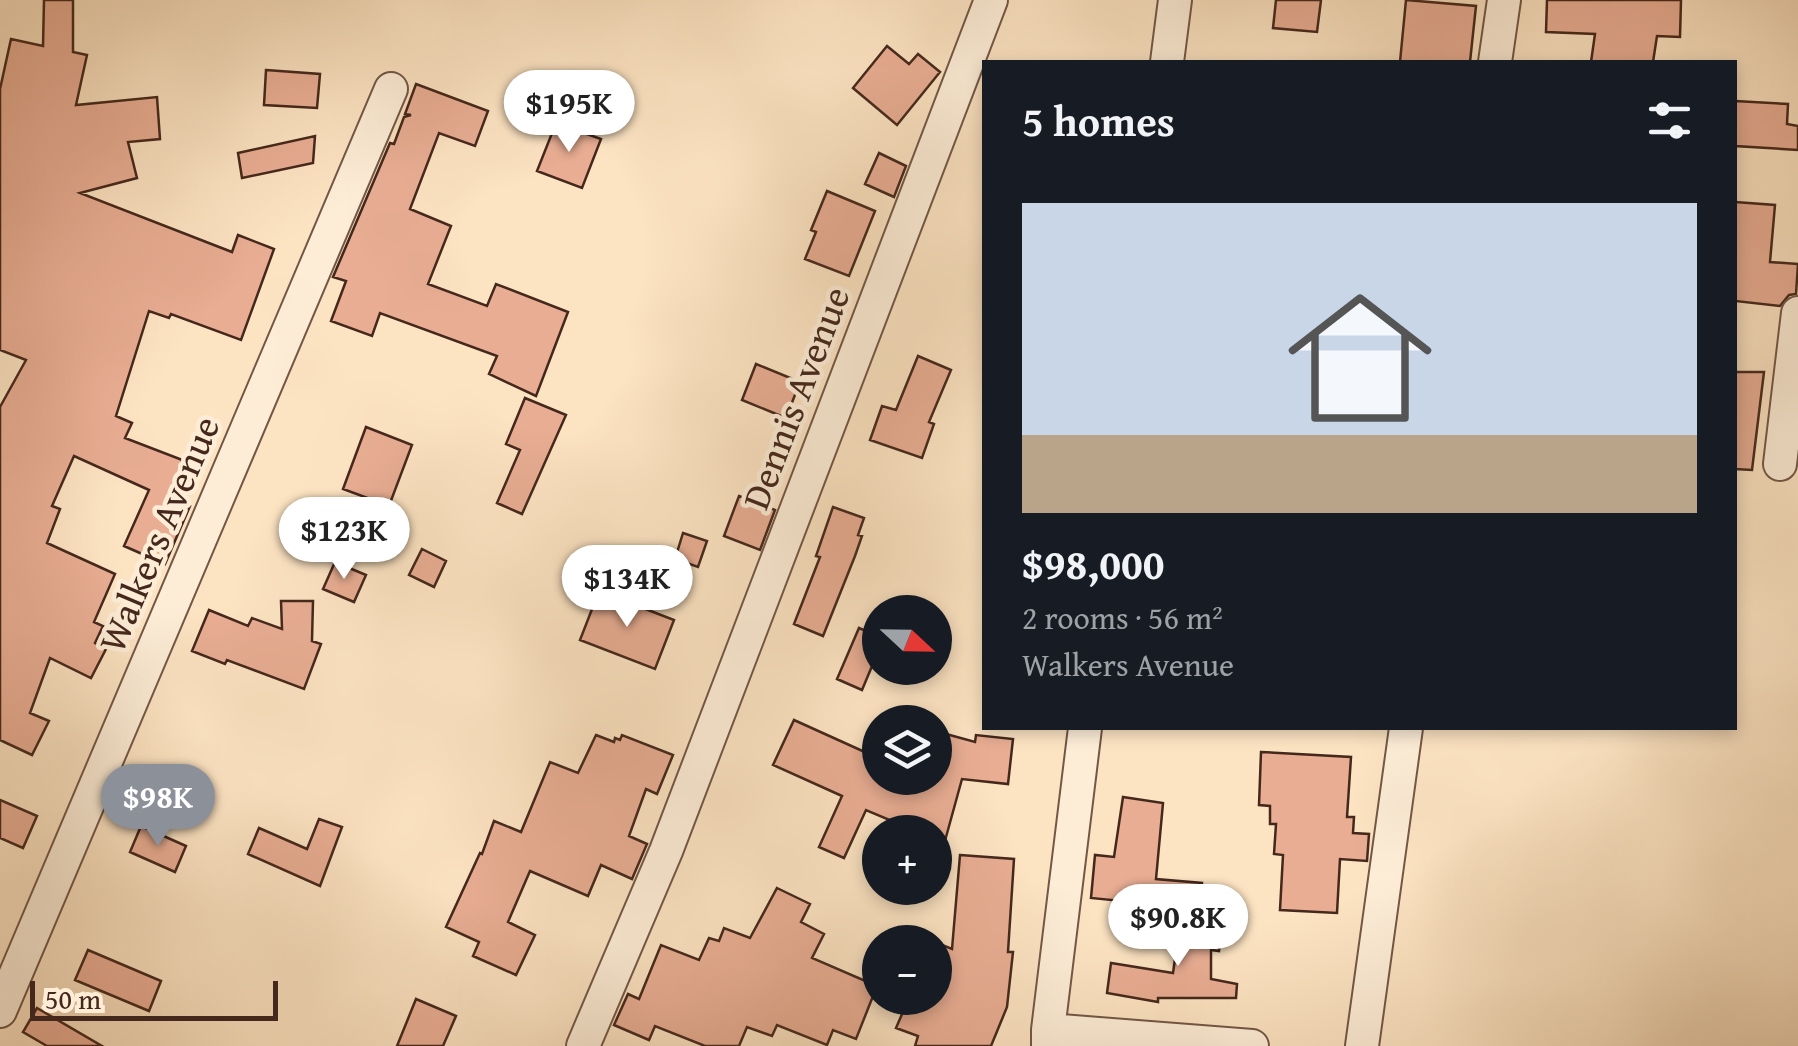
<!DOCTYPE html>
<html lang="en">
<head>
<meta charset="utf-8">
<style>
	body { margin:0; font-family:"Gentium Book Plus",serif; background:#20242c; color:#f1f3f6; height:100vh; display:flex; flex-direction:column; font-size:38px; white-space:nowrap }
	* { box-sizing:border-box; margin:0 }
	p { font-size:32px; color:#9ea1a6 }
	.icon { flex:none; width:55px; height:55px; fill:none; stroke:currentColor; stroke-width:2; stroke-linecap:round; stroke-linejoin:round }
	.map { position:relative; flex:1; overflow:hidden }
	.drawer { position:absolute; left:982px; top:60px; width:755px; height:670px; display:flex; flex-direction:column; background:#171b24; border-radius:0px; box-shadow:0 5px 15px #0003 }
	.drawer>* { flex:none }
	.needle { width:65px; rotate:112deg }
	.fabs { position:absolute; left:862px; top:595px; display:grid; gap:20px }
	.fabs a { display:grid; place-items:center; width:90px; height:90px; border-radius:50%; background:#171b24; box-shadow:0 5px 15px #0003; font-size:50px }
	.scale { position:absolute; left:30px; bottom:25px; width:248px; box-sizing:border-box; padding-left:10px; border:5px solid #45281c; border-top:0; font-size:28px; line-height:35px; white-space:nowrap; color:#45281c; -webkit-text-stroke:8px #fdedd7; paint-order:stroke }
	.price { position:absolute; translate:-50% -85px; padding:0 22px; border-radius:35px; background:#fff; color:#222; font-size:32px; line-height:65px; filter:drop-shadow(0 2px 5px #0008) }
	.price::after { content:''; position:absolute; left:50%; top:60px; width:30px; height:22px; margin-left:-15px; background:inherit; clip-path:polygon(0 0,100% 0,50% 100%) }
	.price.current { background:#8c9099; color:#fff }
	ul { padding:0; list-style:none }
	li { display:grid; align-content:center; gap:20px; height:530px; padding:0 40px }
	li+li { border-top:2px solid #363941 }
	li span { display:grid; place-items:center; height:310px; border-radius:0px; color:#555 }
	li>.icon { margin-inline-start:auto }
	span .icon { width:180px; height:180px; fill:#fffc; stroke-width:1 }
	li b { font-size:42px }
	h2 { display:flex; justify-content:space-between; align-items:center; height:120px; padding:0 40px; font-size:42px }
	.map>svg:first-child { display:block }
	.building { fill:#e8ad93; stroke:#45281c; stroke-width:2.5 }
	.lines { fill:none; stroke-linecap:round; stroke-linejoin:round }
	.minor-casing { stroke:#735746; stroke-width:36 }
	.minor { stroke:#fdedd7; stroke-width:32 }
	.labels { text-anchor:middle; stroke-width:9; stroke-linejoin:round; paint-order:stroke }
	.street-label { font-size:38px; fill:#45281c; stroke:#fdedd7 }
</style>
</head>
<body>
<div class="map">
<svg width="1798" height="1046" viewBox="0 0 1798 1046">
	<rect width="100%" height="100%" fill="#fce3c2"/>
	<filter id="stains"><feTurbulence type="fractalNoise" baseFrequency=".002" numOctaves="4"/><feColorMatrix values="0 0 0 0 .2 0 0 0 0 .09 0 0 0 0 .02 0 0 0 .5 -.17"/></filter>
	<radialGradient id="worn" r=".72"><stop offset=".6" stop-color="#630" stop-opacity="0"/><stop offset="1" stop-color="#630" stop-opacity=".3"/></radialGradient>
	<!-- building -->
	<path class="building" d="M44 0H73V52L87 55 76 105 157 97 160 139 128 142 137 178 80 193 232 252 238 235 274 249 241 340 171 314 169 318 149 311 116 416 132 423 125 438 198 466 184 503 190 506 165 564 124 546 149 490 74 456 52 506 60 509 47 543 115 574 94 622 103 626 95 643 106 649 91 678 50 658 30 713 49 721 32 755 0 740V407L26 360 0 350V89L11 39 43 46Z
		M1276 0H1321L1317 32 1273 28Z
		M1406 0 1476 6 1470 62H1400Z
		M1547 0H1681L1680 37 1657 36 1653 62H1591L1595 34 1546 32Z
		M887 46 909 64 918 54 940 72 897 125 853 88Z
		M266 70 320 74 317 108 264 105Z
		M416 84 488 111 475 146 439 133 410 209 451 226 428 284 487 306 496 284 568 312 536 396 489 374 497 356 380 313 372 336 331 321 346 281 333 277 390 143 394 144 404 117 411 115 405 114Z
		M1735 101 1788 104 1787 124 1798 126V150L1735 146Z
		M556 123 601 139 582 188 537 171Z
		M315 136 313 163 242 178 238 153Z
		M879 153 906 166 894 197 865 184Z
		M827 191 875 211 849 276 805 259 816 232 811 230Z
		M1735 202 1775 205 1770 262 1798 264 1796 294 1789 295 1780 306 1735 301Z
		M918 356 951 370 929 422 934 424 922 458 870 440 882 406 896 410Z
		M756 364 800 382 786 418 742 400Z
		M1735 372H1764L1752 470 1735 469Z
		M525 398 566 415 522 514 497 503 520 450 506 444Z
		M366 427 412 445 389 506 343 489Z
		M739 496 775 510 760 550 724 536Z
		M833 507 864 518 858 535 862 536 855 556 823 636 794 624 820 557 816 556Z
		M683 533 707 541 698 567 675 559Z
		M422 549 446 561 434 587 409 575Z
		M335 562 366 575 354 602 323 589Z
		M599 591 674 620 655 669 580 640Z
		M281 601H313L312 641 321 644 304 689 227 660 225 664 192 651 209 610 248 626 252 618 282 629Z
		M859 628 880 637V647L862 690 837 679Z
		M794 720 878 758 875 765 880 767V778H935V731L975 742 976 735 1013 739 1008 784 962 779 943 848 935 847V832H918L866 810 844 858 819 847 842 796 773 765Z
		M596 735 614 742 615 738 620 740 622 735 673 755 657 794 646 789 629 836 647 844 632 879 601 865 588 896 530 871 508 922 535 935 516 975 473 956 479 942 446 927 480 853 482 854 494 821 521 832 550 762 578 773Z
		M1261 752 1351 757 1347 817H1354L1353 833 1369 834 1367 861 1340 859 1337 913 1280 910 1283 855 1274 854 1276 824H1270V806L1259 805Z
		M1123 797 1163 803 1156 879 1202 883 1200 909 1091 898 1095 855 1114 857Z
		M0 800 37 816 23 848 0 838Z
		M319 819 342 827 320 886 248 854 259 828 307 849Z
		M141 826 186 846 175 872 130 852Z
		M960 855 1014 859 1008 952H1013L1007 1007 991 1046H915L918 1036 896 1028 909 998H935V942L952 949Z
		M777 888 810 904 801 922 824 934 812 958 877 986 856 1039 833 1030 827 1045 777 1025 772 1036 747 1027 739 1046H705L655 1026 649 1040 614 1025 628 994 639 999 661 945 699 960 709 938 719 941 724 928 750 938Z
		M1181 917 1222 923 1219 951 1211 950V979L1237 984 1236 998H1158V1002L1107 993 1111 963 1173 973Z
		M88 950 161 981 149 1011 75 980Z
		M416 999 456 1016 443 1046H397Z
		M37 1008 102 1046H47L23 1032Z"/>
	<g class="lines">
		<defs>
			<path id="minor" d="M1167 62 1175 0
				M1495 62 1504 0
				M1780 464 1798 313
				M0 1011 391 89
				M1048 1030 1252 1046
				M583 1046 666 851 991 0
				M1048 1046V1030L1085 728
				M1362 1046 1406 728"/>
		</defs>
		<!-- minor casing -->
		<use href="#minor" class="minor-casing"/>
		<!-- minor -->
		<use href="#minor" class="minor"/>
	</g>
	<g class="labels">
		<!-- street labels -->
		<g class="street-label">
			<text transform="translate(796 398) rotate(-69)" y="13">Dennis Avenue</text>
			<text transform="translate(159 534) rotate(-67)" y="13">Walkers Avenue</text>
		</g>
	</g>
	<rect width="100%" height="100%" filter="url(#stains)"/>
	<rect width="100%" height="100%" fill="url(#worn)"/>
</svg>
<div class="fabs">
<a><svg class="needle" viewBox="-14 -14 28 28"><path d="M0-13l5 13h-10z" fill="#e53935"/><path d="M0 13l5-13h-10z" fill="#9ea1a6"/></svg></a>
<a><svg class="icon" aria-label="layers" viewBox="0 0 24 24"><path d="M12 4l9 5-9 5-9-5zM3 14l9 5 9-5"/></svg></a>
<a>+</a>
<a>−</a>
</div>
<div class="scale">50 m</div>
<b class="price" style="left:569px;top:155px">$195K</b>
<b class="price" style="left:344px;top:582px">$123K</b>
<b class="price" style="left:627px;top:630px">$134K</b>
<b class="price current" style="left:158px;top:849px">$98K</b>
<b class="price" style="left:1178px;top:969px">$90.8K</b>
<section class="drawer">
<h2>5 homes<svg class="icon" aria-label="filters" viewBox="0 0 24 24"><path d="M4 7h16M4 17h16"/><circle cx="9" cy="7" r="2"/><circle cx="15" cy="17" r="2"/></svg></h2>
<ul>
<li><span style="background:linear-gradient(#c9d6e8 75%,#b9a48a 0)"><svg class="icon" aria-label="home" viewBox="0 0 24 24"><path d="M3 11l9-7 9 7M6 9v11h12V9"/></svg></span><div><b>$98,000</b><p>2 rooms · 56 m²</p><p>Walkers Avenue</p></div></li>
</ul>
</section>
</div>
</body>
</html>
